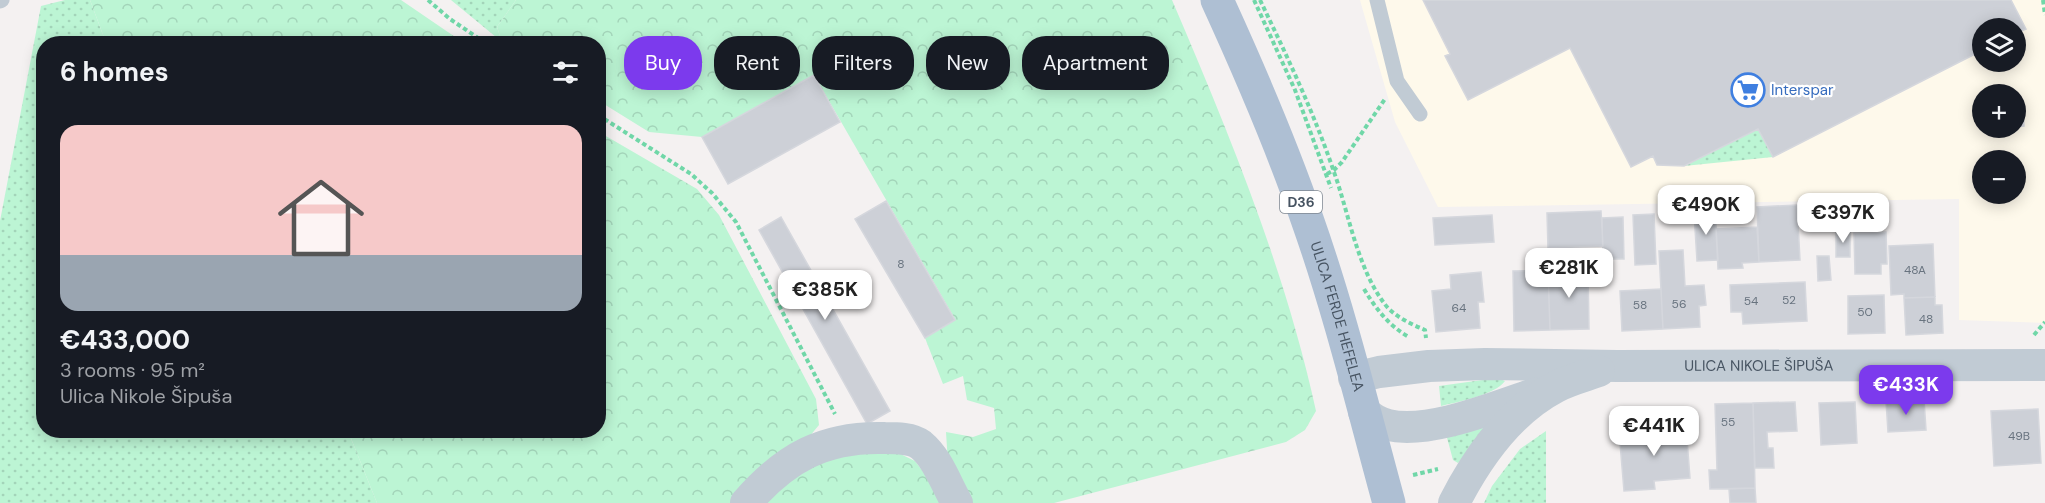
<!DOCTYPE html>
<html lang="en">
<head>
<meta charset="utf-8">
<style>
	body { margin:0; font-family:"DM Sans",sans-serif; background:#242831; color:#f1f3f6; height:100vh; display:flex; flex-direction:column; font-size:22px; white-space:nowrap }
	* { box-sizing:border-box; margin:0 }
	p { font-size:20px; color:#9ea1a6 }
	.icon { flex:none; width:33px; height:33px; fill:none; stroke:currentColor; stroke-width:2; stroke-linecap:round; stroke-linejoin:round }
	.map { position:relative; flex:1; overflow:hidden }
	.details { position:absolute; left:36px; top:36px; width:570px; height:402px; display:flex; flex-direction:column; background:#171b24; border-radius:24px; box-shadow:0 3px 15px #0003 }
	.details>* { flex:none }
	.top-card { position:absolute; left:624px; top:36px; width:570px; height:54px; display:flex; gap:12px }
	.controls { position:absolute; left:1972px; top:18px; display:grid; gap:12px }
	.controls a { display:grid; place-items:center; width:54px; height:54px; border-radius:50%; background:#171b24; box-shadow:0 3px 15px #0003; font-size:30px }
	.price { position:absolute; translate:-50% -51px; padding:0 14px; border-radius:12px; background:#fff; color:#222; font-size:20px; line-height:39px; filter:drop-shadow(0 2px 3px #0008) }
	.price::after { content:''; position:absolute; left:50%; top:36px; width:18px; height:14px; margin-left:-9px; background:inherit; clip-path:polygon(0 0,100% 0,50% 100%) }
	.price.current { background:#7c3aed; color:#fff }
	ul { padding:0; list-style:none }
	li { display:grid; align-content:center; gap:12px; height:318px; padding:0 24px }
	li span { display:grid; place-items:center; height:186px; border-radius:18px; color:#555 }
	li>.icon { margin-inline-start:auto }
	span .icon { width:108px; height:108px; fill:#fffc; stroke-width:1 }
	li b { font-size:26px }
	h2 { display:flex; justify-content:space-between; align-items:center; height:72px; padding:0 24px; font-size:26px }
	.tag { padding:0 21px; border-radius:24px; background:#171b24; box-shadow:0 3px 15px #0003; font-size:21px; line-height:54px }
	.tag.current { background:#7c3aed; color:#fff }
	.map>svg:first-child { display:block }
	.commercial { fill:#fef9eb; fill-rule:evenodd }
	.grass { fill:url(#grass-dots) }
	.forest { fill:url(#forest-crowns) }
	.building { fill:#cdd0d7; stroke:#d5d7dd; stroke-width:1.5 }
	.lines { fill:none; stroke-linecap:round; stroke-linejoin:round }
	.path { stroke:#70d7a8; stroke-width:4; stroke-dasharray:4.5 3; stroke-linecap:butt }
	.service { stroke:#c1cbd4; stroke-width:15 }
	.minor { stroke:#c1cbd4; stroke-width:32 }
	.primary { stroke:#aebfd3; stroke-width:33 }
	.labels { text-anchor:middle; stroke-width:4.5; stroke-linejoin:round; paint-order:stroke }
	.number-label { font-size:12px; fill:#68737f }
	.shield { fill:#fff; stroke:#7e8791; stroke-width:1.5 }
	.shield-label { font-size:14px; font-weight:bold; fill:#475462 }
	.shop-label { font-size:15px; fill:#366cbe; stroke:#fff; text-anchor:start }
	.street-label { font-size:15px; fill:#475462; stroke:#fff }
</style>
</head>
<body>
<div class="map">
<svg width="2045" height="503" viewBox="0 0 2045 503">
	<defs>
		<pattern id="grass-dots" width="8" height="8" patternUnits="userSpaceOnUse" patternTransform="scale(1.5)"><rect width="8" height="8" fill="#bcf5d4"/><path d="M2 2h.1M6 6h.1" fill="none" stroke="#a3d4b9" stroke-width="1.8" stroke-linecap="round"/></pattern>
		<pattern id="forest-crowns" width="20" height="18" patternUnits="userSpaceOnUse" patternTransform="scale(1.5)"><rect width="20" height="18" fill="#bcf5d4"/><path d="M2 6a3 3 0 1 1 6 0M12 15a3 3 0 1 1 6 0" fill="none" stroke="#a3d4b9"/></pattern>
	</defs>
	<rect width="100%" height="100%" fill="#f4f1f1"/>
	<!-- commercial -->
	<path class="commercial" d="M1360 0H2045V323L1959 320V199L1438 207 1395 122ZM1983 28H2016V62H1983ZM1983 94H2016V128H1983ZM1983 160H2016V194H1983Z"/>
	<!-- grass -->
	<path class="grass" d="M65 0H90L106 43 44 44V430L348 431 377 503H0V221L41 6Z
		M451 0H516L497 27 502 42Z
		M1758 129 1773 157 1684 166Z
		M1497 378 1505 381C1495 395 1457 402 1441 406L1439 386Z
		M1493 421 1458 463 1453 460 1446 434Z
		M1546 431V503H1484L1492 486 1520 449Z"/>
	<!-- forest -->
	<path class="forest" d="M90 0H401L464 43H106Z
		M516 0H1172C1229 133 1285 269 1316 411L1305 430 1286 442 1054 503H971L948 464 946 432 973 437 996 429 994 408 967 400 963 376 943 384 925 338 955 319 814 75 702 137 649 132 599 101 598 44 502 42 497 27Z
		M599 132 697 189 719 215 816 399 819 425 809 437 731 503H377L348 431 598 430Z
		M890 449 915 461 934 486 940 503H759L809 461Z"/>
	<!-- building -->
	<path class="building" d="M1423 0H2011L2026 29 2016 33V28H1983V50L1773 157 1758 129 1684 166 1657 165 1653 156 1631 167 1570 48 1468 100 1445 56 1450 54Z
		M814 75 840 122 728 184 702 137Z
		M2016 106H2023L2024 126 2016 127Z
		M886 201 955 320 925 338 855 219Z
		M1797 205 1800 260 1759 262 1757 207Z
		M1715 210 1718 260 1697 261 1694 212Z
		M1601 211 1603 246 1548 248 1547 213Z
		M1654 214 1656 264 1635 265 1633 215Z
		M1492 215 1494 242 1435 245 1433 218Z
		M781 217 890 411 867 424 759 230Z
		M1623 217 1624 259H1603L1602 218Z
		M1757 227 1759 262 1742 263 1743 268 1718 269 1716 229Z
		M1836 231H1850V257H1836Z
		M1886 232 1887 264H1881V274H1855L1854 233Z
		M1933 244 1935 297 1904 298V294L1891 295 1889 246Z
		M1683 250 1685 286 1704 285 1706 305 1699 306 1700 327 1663 329 1659 251Z
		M1817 256H1829L1831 280 1818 281Z
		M1588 269 1589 329 1550 330 1548 270Z
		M1548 270 1550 330 1514 331 1513 271Z
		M1481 272 1484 302H1478L1480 328 1436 332 1432 291 1451 289 1450 275Z
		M1805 282 1807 321 1743 324 1742 312H1731L1730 285Z
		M1661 289 1663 329 1622 331 1620 291Z
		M1884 295 1885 333 1848 334V296Z
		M1935 297V305H1942L1943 333 1906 335 1904 298Z
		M1924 399 1926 430 1888 432 1886 401Z
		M1795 402 1797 431 1767 432 1768 448H1773L1774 468H1755L1753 403Z
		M1855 402 1857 443 1821 445 1819 403Z
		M1753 403 1755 488 1710 489 1709 470H1717L1715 404Z
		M2038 409 2041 463 1994 466 1991 411Z
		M1686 426 1690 478 1654 481 1655 489 1624 491 1619 431Z
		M1755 488 1756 503H1730L1729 489Z"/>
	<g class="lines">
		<!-- path -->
		<path class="path" d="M428 0 450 19 487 44
			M1254 0 1295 90 1331 188
			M1260 0C1287 56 1314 113 1334 172 1349 214 1357 267 1384 303 1393 316 1411 324 1425 330L1426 338
			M2043 0 2045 15
			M598 115 691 174 712 193 736 222 835 414
			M1327 174 1334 170 1342 162 1385 99
			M1364 289C1376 309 1389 326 1409 337
			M2034 335 2045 322
			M1413 475 1438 469"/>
		<!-- service -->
		<path class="service" d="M1377 0 1397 81 1420 114
			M0 1 2 0"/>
		<!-- minor -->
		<g class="minor">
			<path id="s1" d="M1354 378 1379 372 1429 366 1485 364 1617 366 2045 365"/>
			<path d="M1364 412C1371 418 1378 423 1388 425 1429 435 1497 406 1537 393"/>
			<path d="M746 503C785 458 824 436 885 438 896 438 912 438 921 445 938 459 946 484 957 503"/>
			<path d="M1454 503C1477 458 1510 411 1556 387 1569 380 1585 376 1599 371"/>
		</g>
		<!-- primary -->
		<path class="primary" id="s2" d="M1217 0C1250 72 1281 144 1307 219 1340 312 1363 408 1389 503"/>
	</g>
	<!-- icons -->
	<defs>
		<symbol id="supermarket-ring" viewBox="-11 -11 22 22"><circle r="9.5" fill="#fff" stroke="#3f7fe0" stroke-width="1.5"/><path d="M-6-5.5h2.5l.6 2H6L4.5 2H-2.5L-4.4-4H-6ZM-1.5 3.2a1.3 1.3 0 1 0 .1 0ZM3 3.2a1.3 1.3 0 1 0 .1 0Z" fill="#3f7fe0"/></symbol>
	</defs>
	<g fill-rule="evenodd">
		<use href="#supermarket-ring" x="1729" y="71" width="38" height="38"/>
	</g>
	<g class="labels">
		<!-- number labels -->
		<g class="number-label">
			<text x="901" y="268">8</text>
			<text x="1915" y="274">48A</text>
			<text x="1789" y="304">52</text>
			<text x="1751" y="305">54</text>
			<text x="1679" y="308">56</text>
			<text x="1640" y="309">58</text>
			<text x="1459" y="312">64</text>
			<text x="1865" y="316">50</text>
			<text x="1926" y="323">48</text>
			<text x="1728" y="426">55</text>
			<text x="2019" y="440">49B</text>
		</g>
		<!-- shield labels -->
		<rect class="shield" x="1280" y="191" width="42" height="22" rx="4.5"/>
		<g class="shield-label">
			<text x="1301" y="207">D36</text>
		</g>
		<!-- shop labels -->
		<g class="shop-label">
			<text x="1771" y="95">Interspar</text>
		</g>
		<!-- street labels -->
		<g class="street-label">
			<text dy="5" stroke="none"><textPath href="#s2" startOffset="339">ULICA FERDE HEFELEA</textPath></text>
			<text dy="5" stroke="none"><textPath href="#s1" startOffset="406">ULICA NIKOLE ŠIPUŠA</textPath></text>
		</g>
	</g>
</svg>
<div class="controls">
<a><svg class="icon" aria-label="layers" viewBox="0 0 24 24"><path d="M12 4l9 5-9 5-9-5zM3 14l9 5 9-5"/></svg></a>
<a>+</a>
<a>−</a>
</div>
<b class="price" style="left:1706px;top:236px">€490K</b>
<b class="price" style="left:1843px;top:244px">€397K</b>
<b class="price" style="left:1569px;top:299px">€281K</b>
<b class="price" style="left:825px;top:321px">€385K</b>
<b class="price current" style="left:1906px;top:416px">€433K</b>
<b class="price" style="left:1654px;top:457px">€441K</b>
<div class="top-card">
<a class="tag current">Buy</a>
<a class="tag">Rent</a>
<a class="tag">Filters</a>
<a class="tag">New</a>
<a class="tag">Apartment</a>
</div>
<section class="details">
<h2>6 homes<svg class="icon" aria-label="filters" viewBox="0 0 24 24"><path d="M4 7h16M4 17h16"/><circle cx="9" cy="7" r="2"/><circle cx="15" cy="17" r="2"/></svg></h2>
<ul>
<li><span style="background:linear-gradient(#f6c9c9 70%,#9aa5b1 0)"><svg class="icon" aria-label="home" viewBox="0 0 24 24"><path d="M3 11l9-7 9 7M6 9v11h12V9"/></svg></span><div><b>€433,000</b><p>3 rooms · 95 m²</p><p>Ulica Nikole Šipuša</p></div></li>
</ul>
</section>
</div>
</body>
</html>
